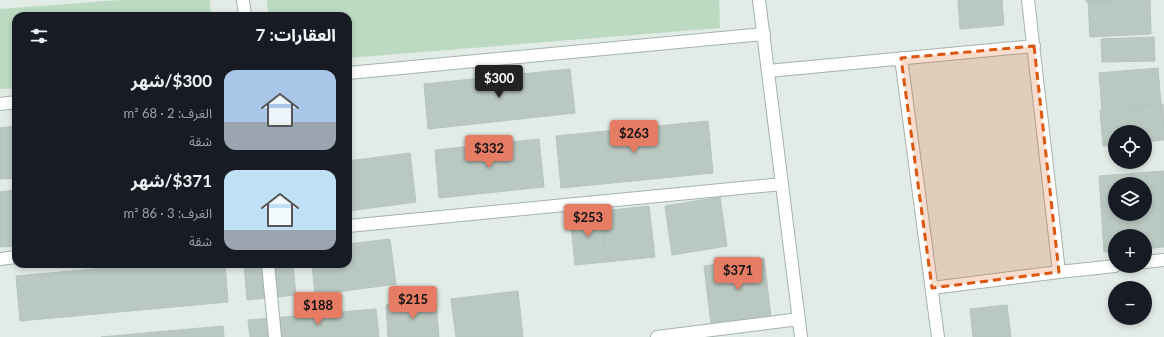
<!DOCTYPE html>
<html lang="ar">
<head>
<meta charset="utf-8">
<style>
	body { margin:0; font-family:Lato,"Noto Sans Arabic",sans-serif; background:#20242c; color:#f1f3f6; direction:rtl; height:100vh; display:flex; flex-direction:column; font-size:15px; white-space:nowrap }
	* { box-sizing:border-box; margin:0 }
	p { font-size:13px; color:#9ea1a6 }
	.icon { flex:none; width:22px; height:22px; fill:none; stroke:currentColor; stroke-width:2; stroke-linecap:round; stroke-linejoin:round }
	.map { position:relative; flex:1; overflow:hidden; direction:ltr }
	.drawer { position:absolute; left:12px; top:12px; width:340px; height:256px; display:flex; flex-direction:column; background:#171b24; border-radius:12px; box-shadow:0 2px 6px #0003; direction:rtl }
	.drawer>* { flex:none }
	.fabs { position:absolute; left:1108px; top:125px; display:grid; gap:8px }
	.fabs a { display:grid; place-items:center; width:44px; height:44px; border-radius:50%; background:#171b24; box-shadow:0 2px 6px #0003; font-size:20px }
	.price { position:absolute; translate:-50% -34px; padding:0 9px; border-radius:4px; background:#e77c64; color:#111; font-size:13px; line-height:26px; filter:drop-shadow(0 1px 2px #0008) }
	.price::after { content:''; position:absolute; left:50%; top:24px; width:12px; height:9px; margin-left:-6px; background:inherit; clip-path:polygon(0 0,100% 0,50% 100%) }
	.price.current { background:#222; color:#fff }
	ul { padding:0; list-style:none }
	li { display:flex; align-items:center; gap:12px; height:100px; padding:0 16px }
	li span { display:grid; place-items:center; flex:none; width:112px; height:80px; border-radius:12px; color:#555 }
	li>.icon { margin-inline-start:auto }
	span .icon { width:48px; height:48px; fill:#fffc; stroke-width:1 }
	li b { font-size:17px }
	h2 { display:flex; justify-content:space-between; align-items:center; height:48px; padding:0 16px; font-size:17px }
	.map>svg:first-child { display:block }
	.green { fill:#bcdac2 }
	.building { fill:#bac8c2; stroke:#b5c4bd; fill-rule:evenodd }
	.lines { fill:none; stroke-linecap:round; stroke-linejoin:round }
	.minor-casing { stroke:#a5b2ad; stroke-width:14 }
	.minor { stroke:#fff; stroke-width:12 }
	.marked { fill:#de570e; fill-opacity:0.2; stroke:#de570e; stroke-width:3; stroke-dasharray:8 5; stroke-linejoin:round }
</style>
</head>
<body>
<div class="map">
<svg width="1164" height="337" viewBox="0 0 1164 337">
	<rect width="100%" height="100%" fill="#e2ebe6"/>
	<!-- green -->
	<path class="green" d="M120 0H210L211 16H16V88L0 89V9Z
		M267 0H719L720 28 348 58V16H268Z"/>
	<!-- building -->
	<path class="building" d="M958 0H1002L1004 25 960 29Z
		M1086 0H1124L1086 2Z
		M1123 0H1150L1151 34 1090 37 1088 2Z
		M1154 37 1155 61 1102 62 1101 39Z
		M1158 68 1161 104 1102 110 1099 73Z
		M570 69 575 113 428 129 424 84Z
		M1163 104 1164 140 1145 142V132H1115V145L1103 146 1100 110Z
		M708 121 713 173 561 188 556 136Z
		M16 126V178L0 179V128Z
		M539 139 544 187 439 198 435 150Z
		M410 153 416 202 348 211V161Z
		M1164 171V247L1145 249V236H1115V251L1104 252 1099 176ZM1115 184H1145V214H1115Z
		M16 190V246L0 247V192Z
		M720 197 727 246 672 255 665 206Z
		M649 206 655 257 606 262 602 211Z
		M602 211 606 262 575 265 570 214Z
		M390 239 396 284 315 295 312 264H348V244Z
		M764 258 771 317 711 324 704 266Z
		M149 264H225L228 302 20 321 16 276Z
		M244 264H293L296 295 247 300Z
		M518 291 523 337H456L451 299Z
		M436 302 439 337H388L386 305Z
		M1007 305 1011 337H973L970 309Z
		M376 309 379 337H250L248 320Z
		M223 326 224 337H101Z"/>
	<g class="lines">
		<defs>
			<path id="minor" d="M243 0 245 16
				M759 0 801 337
				M1028 0 1059 272 1115 266
				M901 58 938 337
				M768 71 1034 46
				M348 73 764 34
				M0 104 16 102
				M348 226 782 184
				M0 259 16 257
				M1145 262 1164 260
				M268 264 275 337
				M932 288 1059 272
				M657 337 799 319"/>
		</defs>
		<!-- minor casing -->
		<use href="#minor" class="minor-casing"/>
		<!-- minor -->
		<use href="#minor" class="minor"/>
	</g>
	<!-- marked area -->
	<path class="marked" d="M1034 46 1059 272 932 288 901 58Z"/>
</svg>
<div class="fabs">
<a><svg class="icon" aria-label="locate" viewBox="0 0 24 24"><circle cx="12" cy="12" r="6"/><path d="M12 2v4M12 18v4M2 12h4M18 12h4"/></svg></a>
<a><svg class="icon" aria-label="layers" viewBox="0 0 24 24"><path d="M12 4l9 5-9 5-9-5zM3 14l9 5 9-5"/></svg></a>
<a>+</a>
<a>−</a>
</div>
<b class="price current" style="left:499px;top:99px">$300</b>
<b class="price" style="left:634px;top:154px">$263</b>
<b class="price" style="left:489px;top:169px">$332</b>
<b class="price" style="left:588px;top:238px">$253</b>
<b class="price" style="left:738px;top:291px">$371</b>
<b class="price" style="left:413px;top:320px">$215</b>
<b class="price" style="left:318px;top:326px">$188</b>
<section class="drawer">
<h2>العقارات: 7<svg class="icon" aria-label="filters" viewBox="0 0 24 24"><path d="M4 7h16M4 17h16"/><circle cx="9" cy="7" r="2"/><circle cx="15" cy="17" r="2"/></svg></h2>
<ul>
<li><span style="background:linear-gradient(#a9c7e8 65%,#9aa5b1 0)"><svg class="icon" aria-label="home" viewBox="0 0 24 24"><path d="M3 11l9-7 9 7M6 9v11h12V9"/></svg></span><div><b>$300/شهر</b><p>الغرف: 2 · 68 m²</p><p>شقة</p></div></li>
<li><span style="background:linear-gradient(#bfe0f5 75%,#9aa5b1 0)"><svg class="icon" aria-label="home" viewBox="0 0 24 24"><path d="M3 11l9-7 9 7M6 9v11h12V9"/></svg></span><div><b>$371/شهر</b><p>الغرف: 3 · 86 m²</p><p>شقة</p></div></li>
</ul>
</section>
</div>
</body>
</html>
